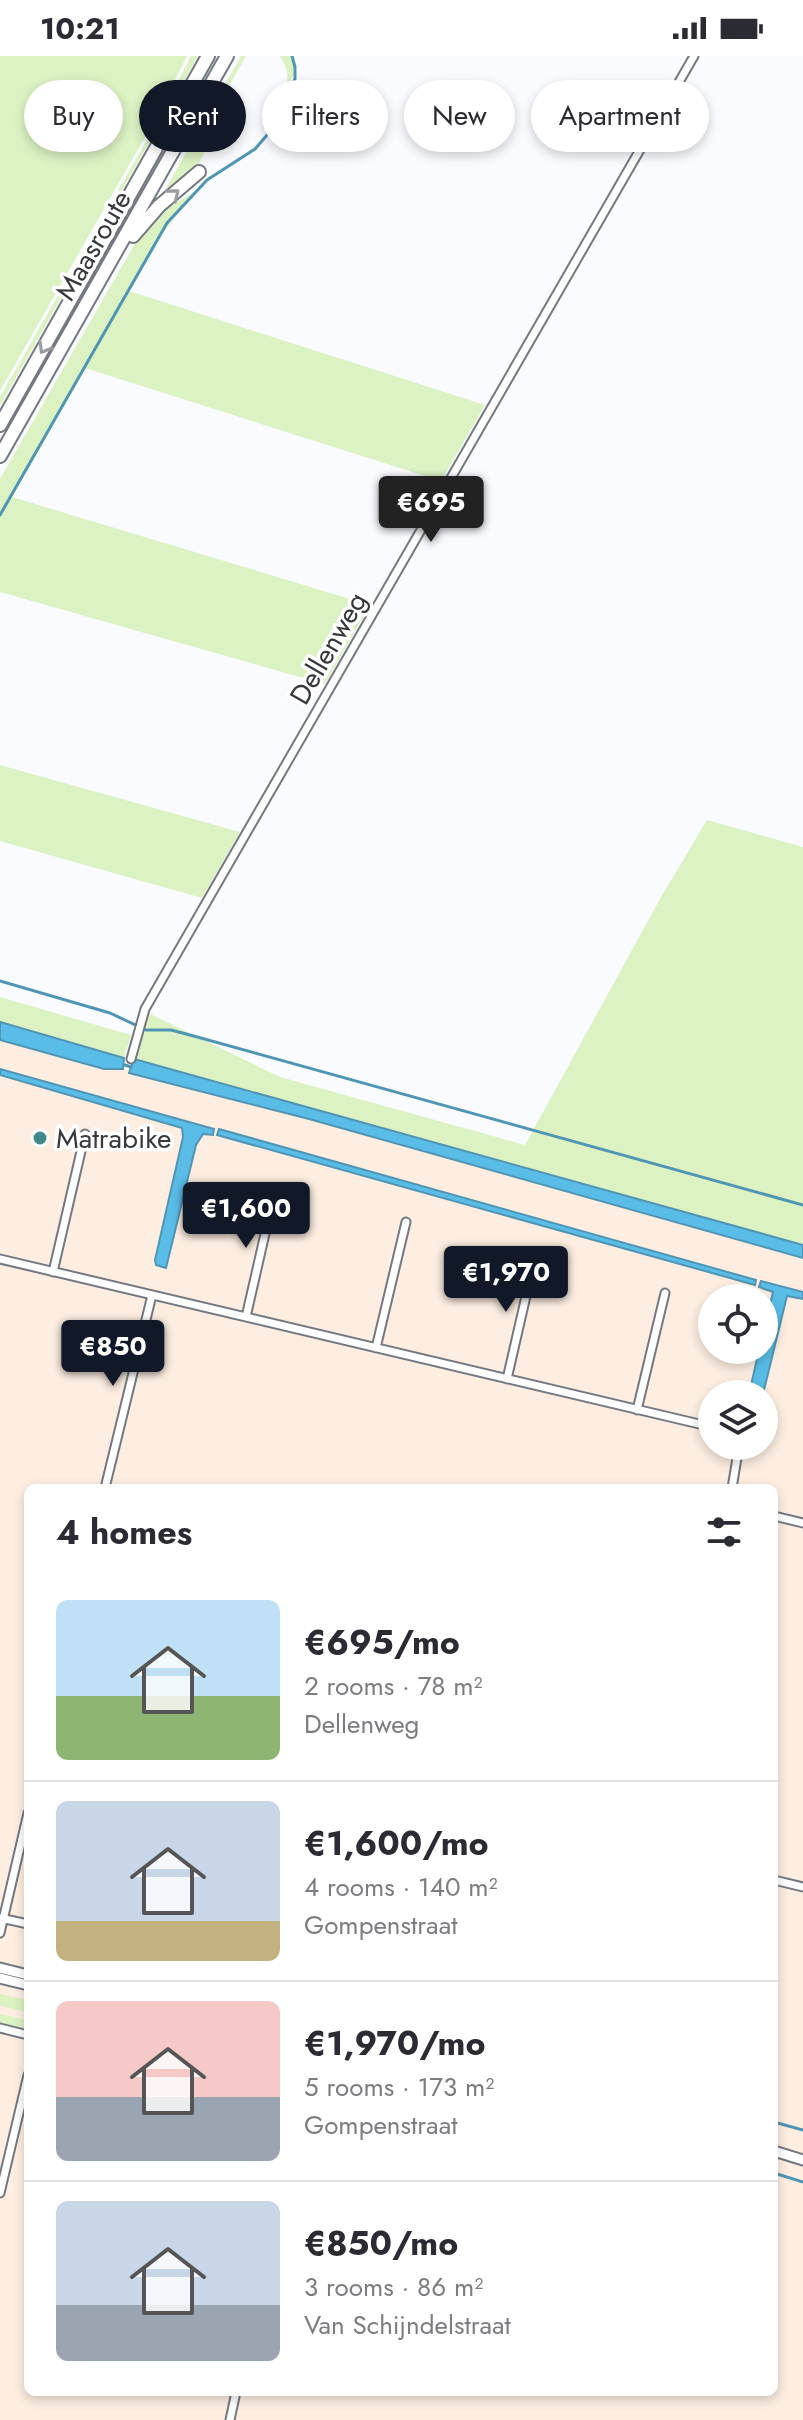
<!DOCTYPE html>
<html lang="en">
<head>
<meta charset="utf-8">
<style>
	body { margin:0; font-family:Jost,sans-serif; background:#f2f2f3; color:#2b2b33; height:100vh; display:flex; flex-direction:column; font-size:30px; white-space:nowrap }
	* { box-sizing:border-box; margin:0 }
	p { font-size:26px; color:#7c7c81 }
	.icon { flex:none; width:44px; height:44px; fill:none; stroke:currentColor; stroke-width:2; stroke-linecap:round; stroke-linejoin:round }
	.map { position:relative; flex:1; overflow:hidden }
	.sheet { position:absolute; left:24px; top:1428px; width:754px; height:912px; display:flex; flex-direction:column; background:#fff; border-radius:12px; box-shadow:0 4px 12px #0003 }
	.sheet>* { flex:none }
	.hud { position:absolute; left:24px; top:24px; width:756px; height:72px; display:flex; gap:16px }
	.tools { position:absolute; left:698px; top:1228px; display:grid; gap:16px }
	.tools a { display:grid; place-items:center; width:80px; height:80px; border-radius:50%; background:#fff; box-shadow:0 4px 12px #0003; font-size:40px }
	.price { position:absolute; translate:-50% -68px; padding:0 18px; border-radius:8px; background:#111827; color:#fff; font-size:26px; line-height:52px; filter:drop-shadow(0 2px 4px #0008) }
	.price::after { content:''; position:absolute; left:50%; top:48px; width:24px; height:18px; margin-left:-12px; background:inherit; clip-path:polygon(0 0,100% 0,50% 100%) }
	.price.on { background:#222; color:#fff }
	ul { padding:0; list-style:none }
	li { display:flex; align-items:center; gap:24px; height:200px; padding:0 32px }
	li+li { border-top:2px solid #e1e1e2 }
	li span { display:grid; place-items:center; flex:none; width:224px; height:160px; border-radius:12px; color:#555 }
	li>.icon { margin-inline-start:auto }
	span .icon { width:96px; height:96px; fill:#fffc; stroke-width:1 }
	li b { font-size:34px }
	h2 { display:flex; justify-content:space-between; align-items:center; height:96px; padding:0 32px; font-size:34px }
	.tag { padding:0 28px; border-radius:36px; background:#fff; box-shadow:0 4px 12px #0003; font-size:28px; line-height:72px }
	.tag.on { background:#111827; color:#fff }
	.status { display:flex; justify-content:space-between; align-items:center; height:56px; padding:0 40px; background:#fff; direction:ltr }
	.status svg { height:22px; fill:currentColor }
	.map>svg:first-child { display:block }
	.industrial { fill:#fdeee1; fill-rule:evenodd }
	.green { fill:#dcf2c3 }
	.water { fill:#5abde7; stroke:#5095b4; stroke-width:2 }
	.lines { fill:none; stroke-linecap:round; stroke-linejoin:round }
	.stream { stroke:#5095b4; stroke-width:3 }
	.minor-casing { stroke:#747881; stroke-width:11 }
	.tertiary-casing { stroke:#747881; stroke-width:13 }
	.motorway-casing { stroke:#747881; stroke-width:16 }
	.minor { stroke:#fff; stroke-width:7 }
	.tertiary { stroke:#fff; stroke-width:9 }
	.motorway { stroke:#fff; stroke-width:12 }
	.oneway { stroke:#9b9c9e }
	.poi-dot { fill:#40888b; stroke:#fff; stroke-width:3 }
	.labels { text-anchor:middle; stroke-width:7; stroke-linejoin:round; paint-order:stroke }
	.street-label { font-size:28px; fill:#37393c; stroke:#fff }
	.poi-label { font-size:28px; fill:#37393c; stroke:#fff; text-anchor:start }
</style>
</head>
<body>
<div class="status"><b>10:21</b><svg viewBox="0 0 49 12"><path d="M0 12V9h3v3zM5 12V6h3v6zM10 12V3h3v9zM15 12V0h3v12zM26 1h20v11H26zM47 4h2v5h-2z"/></svg></div>
<div class="map">
<svg width="803" height="2364" viewBox="0 0 803 2364">
	<rect width="100%" height="100%" fill="#f9fbff"/>
	<!-- industrial -->
	<path class="industrial" d="M0 980 803 1194V2364H0ZM712 1242H764V1294H712ZM712 1338H764V1390H712ZM28 1432H774V2336H28Z"/>
	<!-- green -->
	<path class="green" d="M0 0H187L153 67 0 335Z
		M191 0H198L0 350V341L156 68Z
		M241 0H246L211 62 204 97 197 113 157 148Z
		M279 0H291L295 14 281 54C285 35 294 16 279 0Z
		M205 129C172 160 148 195 129 235L485 349 441 425 85 312 12 441 370 549 325 628 0 536V423L145 170 164 154Z
		M0 709 240 776 202 842 0 785Z
		M707 764 803 791V1189L134 1003 148 957 280 1021 525 1089 661 841Z
		M0 941 131 979 124 1002 0 966Z
		M0 1938 28 1944V1956L0 1950Z
		M0 1958 28 1964V1974L0 1967Z"/>
	<!-- water -->
	<path class="water" d="M0 966 124 1002 123 1013H104L0 984Z
		M134 1003 803 1189V1202L309 1063 129 1017Z
		M0 1013 214 1073 213 1079 203 1078 196 1089 166 1212 156 1209 155 1204 183 1081 182 1072 0 1019Z
		M219 1073 756 1224 755 1229 217 1079Z
		M761 1225 803 1236V1243L787 1240 763 1338H749L759 1294H764V1275L773 1236 759 1231Z"/>
	<g class="lines">
		<!-- stream -->
		<path class="stream" d="M0 459 167 167 207 124 255 93 268 78 295 23V11L292 0
			M0 925 110 957 146 974H171L190 979 803 1149
			M125 1009 131 1011
			M774 2066 803 2074
			M774 2117 803 2126"/>
		<defs>
			<path id="minor" d="M131 1003 145 953 694 0
				M0 1203 712 1371
				M53 1216 85 1078
				M246 1261 275 1134
				M376 1292 406 1166
				M507 1323 535 1201
				M637 1354 665 1237
				M105 1432 152 1239
				M732 1432 739 1390
				M774 1460 803 1467
				M774 1824 803 1831
				M0 1862 28 1868
				M0 1877 28 1757
				M0 1972 28 1979
				M0 2137 28 2019
				M230 2364 236 2336"/>
			<path id="tertiary" d="M0 1912 28 1919
				M0 1922 28 1929
				M774 2095 803 2104"/>
			<path id="motorway" d="M133 180 159 150 199 116
				M0 369 208 0
				M0 400 227 0"/>
		</defs>
		<!-- minor casing -->
		<use href="#minor" class="minor-casing"/>
		<!-- tertiary casing -->
		<use href="#tertiary" class="tertiary-casing"/>
		<!-- motorway casing -->
		<use href="#motorway" class="motorway-casing"/>
		<!-- minor -->
		<use href="#minor" class="minor"/>
		<!-- tertiary -->
		<use href="#tertiary" class="tertiary"/>
		<!-- motorway -->
		<use href="#motorway" class="motorway"/>
	</g>
	<!-- one-way arrows -->
	<defs><path id="oneway-chevron" d="M-2-3.5L2.5 0L-2 3.5" fill="none" stroke-width="1.6" stroke-linecap="round" stroke-linejoin="round" transform="scale(2)"/></defs>
	<g class="oneway">
		<use href="#oneway-chevron" transform="translate(174 138) rotate(-39)"/>
		<use href="#oneway-chevron" transform="translate(44 292) rotate(120)"/>
	</g>
	<!-- markers -->
	<circle class="poi-dot" cx="40" cy="1082" r="8"/>
	<g class="labels">
		<!-- street labels -->
		<g class="street-label">
			<text transform="translate(93 189) rotate(-60)" y="10">Maasroute</text>
			<text transform="translate(328 592) rotate(-60)" y="10">Dellenweg</text>
		</g>
		<!-- poi labels -->
		<g class="poi-label">
			<text x="56" y="1092">Matrabike</text>
		</g>
	</g>
</svg>
<div class="tools">
<a><svg class="icon" aria-label="locate" viewBox="0 0 24 24"><circle cx="12" cy="12" r="6"/><path d="M12 2v4M12 18v4M2 12h4M18 12h4"/></svg></a>
<a><svg class="icon" aria-label="layers" viewBox="0 0 24 24"><path d="M12 4l9 5-9 5-9-5zM3 14l9 5 9-5"/></svg></a>
</div>
<b class="price on" style="left:431px;top:488px">€695</b>
<b class="price" style="left:246px;top:1194px">€1,600</b>
<b class="price" style="left:506px;top:1258px">€1,970</b>
<b class="price" style="left:113px;top:1332px">€850</b>
<div class="hud">
<a class="tag">Buy</a>
<a class="tag on">Rent</a>
<a class="tag">Filters</a>
<a class="tag">New</a>
<a class="tag">Apartment</a>
</div>
<section class="sheet">
<h2>4 homes<svg class="icon" aria-label="filters" viewBox="0 0 24 24"><path d="M4 7h16M4 17h16"/><circle cx="9" cy="7" r="2"/><circle cx="15" cy="17" r="2"/></svg></h2>
<ul>
<li><span style="background:linear-gradient(#bfe0f5 60%,#8fb573 0)"><svg class="icon" aria-label="home" viewBox="0 0 24 24"><path d="M3 11l9-7 9 7M6 9v11h12V9"/></svg></span><div><b>€695/mo</b><p>2 rooms · 78 m²</p><p>Dellenweg</p></div></li>
<li><span style="background:linear-gradient(#c9d6e8 75%,#c2b280 0)"><svg class="icon" aria-label="home" viewBox="0 0 24 24"><path d="M3 11l9-7 9 7M6 9v11h12V9"/></svg></span><div><b>€1,600/mo</b><p>4 rooms · 140 m²</p><p>Gompenstraat</p></div></li>
<li><span style="background:linear-gradient(#f6c9c9 60%,#9aa5b1 0)"><svg class="icon" aria-label="home" viewBox="0 0 24 24"><path d="M3 11l9-7 9 7M6 9v11h12V9"/></svg></span><div><b>€1,970/mo</b><p>5 rooms · 173 m²</p><p>Gompenstraat</p></div></li>
<li><span style="background:linear-gradient(#c9d6e8 65%,#9aa5b1 0)"><svg class="icon" aria-label="home" viewBox="0 0 24 24"><path d="M3 11l9-7 9 7M6 9v11h12V9"/></svg></span><div><b>€850/mo</b><p>3 rooms · 86 m²</p><p>Van Schijndelstraat</p></div></li>
</ul>
</section>
</div>
</body>
</html>
